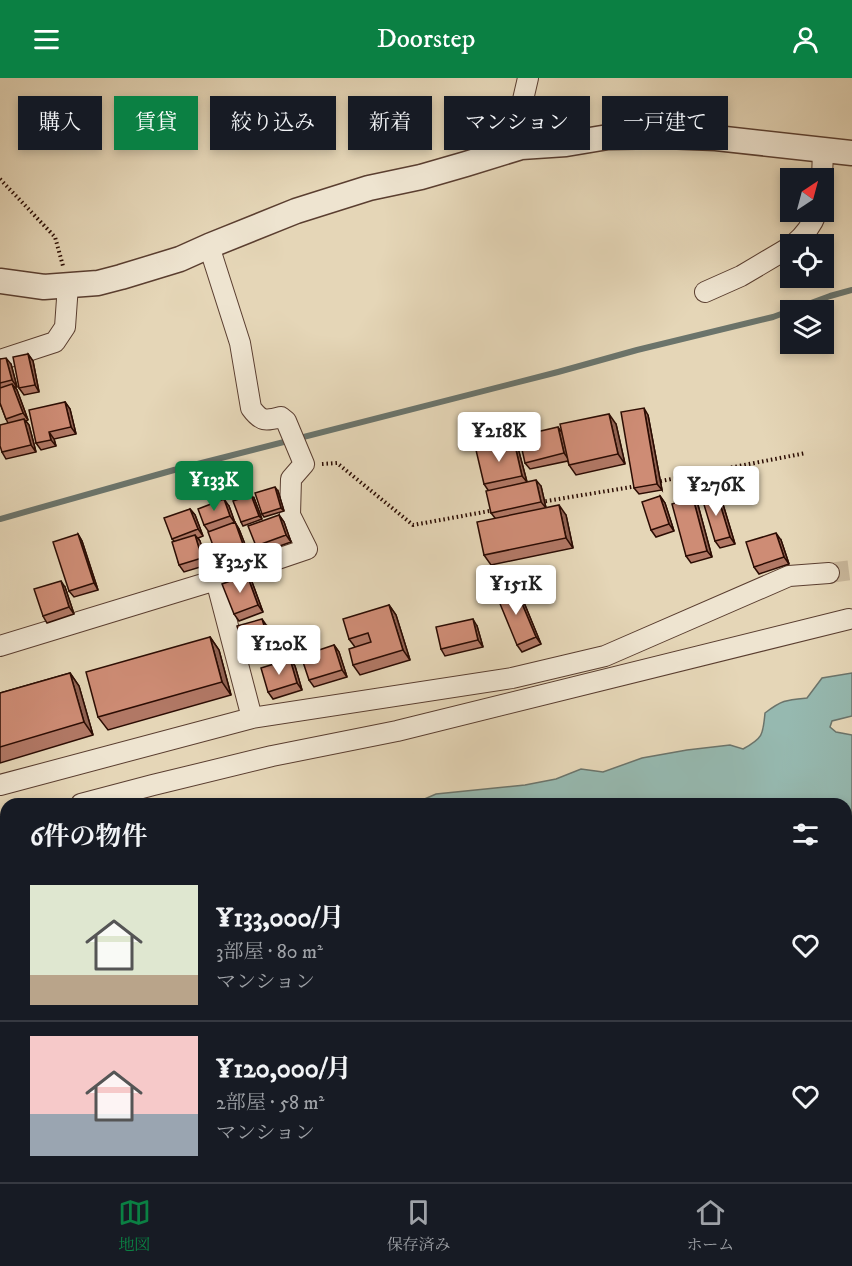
<!DOCTYPE html>
<html lang="ja">
<head>
<meta charset="utf-8">
<style>
	body { margin:0; font-family:"IM FELL DW Pica","Noto Serif JP",serif; background:#20242c; color:#f1f3f6; height:100vh; display:flex; flex-direction:column; font-size:22px; white-space:nowrap }
	* { box-sizing:border-box; margin:0 }
	p { font-size:20px; color:#9ea1a6 }
	.icon { flex:none; width:33px; height:33px; fill:none; stroke:currentColor; stroke-width:2; stroke-linecap:round; stroke-linejoin:round }
	.map { position:relative; flex:1; overflow:hidden }
	.details { position:absolute; left:0px; top:720px; width:852px; height:384px; display:flex; flex-direction:column; background:#171b24; border-radius:18px 18px 0 0; box-shadow:0 3px 9px #0003 }
	.details>* { flex:none }
	.guide { position:absolute; left:18px; top:18px; width:816px; height:54px; display:flex; gap:12px }
	.needle { width:39px; rotate:36deg }
	.fabs { position:absolute; left:780px; top:90px; display:grid; gap:12px }
	.fabs a { display:grid; place-items:center; width:54px; height:54px; border-radius:0px; background:#171b24; box-shadow:0 3px 9px #0003; font-size:30px }
	.price { position:absolute; translate:-50% -51px; padding:0 14px; border-radius:6px; background:#fff; color:#222; font-size:20px; line-height:39px; filter:drop-shadow(0 2px 3px #0008) }
	.price::after { content:''; position:absolute; left:50%; top:36px; width:18px; height:14px; margin-left:-9px; background:inherit; clip-path:polygon(0 0,100% 0,50% 100%) }
	.price.current { background:#0b8043; color:#fff }
	ul { padding:0; list-style:none }
	li { display:flex; align-items:center; gap:18px; height:150px; padding:0 30px }
	li+li { border-top:2px solid #363941 }
	li span { display:grid; place-items:center; flex:none; width:168px; height:120px; border-radius:0px; color:#555 }
	li>.icon { margin-inline-start:auto }
	span .icon { width:72px; height:72px; fill:#fffc; stroke-width:1 }
	li b { font-size:26px }
	h2 { display:flex; justify-content:space-between; align-items:center; height:72px; padding:0 30px; font-size:26px }
	.chip { padding:0 21px; border-radius:0px; background:#171b24; box-shadow:0 3px 9px #0003; font-size:21px; line-height:54px }
	.chip.current { background:#0b8043; color:#fff }
	header { display:flex; justify-content:space-between; align-items:center; height:78px; padding:0 30px; background:#0b8043; color:#fff; font-size:27px; font-weight:600 }
	.tab-bar { display:flex; justify-content:space-around; align-items:center; height:84px; border-top:2px solid #363941; background:#171b24; font-size:16px; color:#9ea1a6 }
	.tab-bar a { display:grid; justify-items:center; gap:3px }
	.tab-bar .current { color:#0b8043 }
	.map>svg:first-child { display:block }
	.water { fill:#96b9b0; stroke:#6b746b; stroke-width:1.5 }
	.lines { fill:none; stroke-linecap:round; stroke-linejoin:round }
	.stream { stroke:#6b746b; stroke-width:6 }
	.minor-tunnel { stroke:#c9b89c; stroke-width:20; stroke-dasharray:20 10; stroke-linecap:butt }
	.minor-casing { stroke:#5a3e30; stroke-width:22 }
	.tertiary-casing { stroke:#5a3e30; stroke-width:27 }
	.path { stroke:#2b0c03; stroke-width:4; stroke-dasharray:1.5 3; stroke-linecap:butt }
	.minor { stroke:#eee4d0; stroke-width:20 }
	.tertiary { stroke:#eee4d0; stroke-width:24 }
	.wall { fill:#b17865; stroke:#2b0c03; stroke-width:1.5 }
	.shaded-wall { fill:#906252; stroke:#2b0c03; stroke-width:1.5 }
	.building { fill:#ce8c75; stroke:#2b0c03; stroke-width:1.5 }
</style>
</head>
<body>
<header><svg class="icon" aria-label="menu" viewBox="0 0 24 24"><path d="M4 6h16M4 12h16M4 18h16"/></svg>Doorstep<svg class="icon" aria-label="person" viewBox="0 0 24 24"><circle cx="12" cy="8" r="4"/><path d="M4 21q1-7 8-7t8 7"/></svg></header>
<div class="map">
<svg width="852" height="1104" viewBox="0 0 852 1104">
	<rect width="100%" height="100%" fill="#e5d6b7"/>
	<filter id="stains"><feTurbulence type="fractalNoise" baseFrequency=".00333" numOctaves="4"/><feColorMatrix values="0 0 0 0 .2 0 0 0 0 .09 0 0 0 0 .02 0 0 0 .5 -.17"/></filter>
	<radialGradient id="worn" r=".72"><stop offset=".6" stop-color="#630" stop-opacity="0"/><stop offset="1" stop-color="#630" stop-opacity=".3"/></radialGradient>
	<!-- water -->
	<path class="water" d="M852 595V638L832 643 830 649 836 654 852 657V753L846 754V726H413L436 716 525 707 556 701 581 691 603 694 642 680 687 672 730 667 743 671C763 660 763 657 765 635 782 622 786 622 807 620L822 600Z
		M6 949V1028L0 1030V951Z"/>
	<g class="lines">
		<!-- stream -->
		<path class="stream" d="M0 441 174 392 558 294 637 272 773 239 830 218 852 212"/>
		<!-- minor-tunnel -->
		<path class="minor-tunnel" d="M829 495 852 492"/>
		<defs>
			<path id="minor" d="M521 69 519 39 528 0
				M822 100 823 73
				M794 166C805 157 812 147 817 134
				M209 168 240 265 251 330C261 344 266 343 281 339L286 343 304 386 291 401 290 437 307 471 216 502
				M705 214 741 198 790 169
				M0 282 55 264 65 249 68 207
				M0 568 216 502 252 640
				M0 707 252 640 512 600 605 578 789 498 829 495
				M81 726 153 707 272 678 397 653 849 541
				M0 747 6 746"/>
			<path id="tertiary" d="M0 203 44 209 98 205 121 199 180 181 209 168 296 133 369 110 421 99 466 86 521 69 566 66 608 59 664 58 716 60 852 75"/>
		</defs>
		<!-- minor casing -->
		<use href="#minor" class="minor-casing"/>
		<!-- tertiary casing -->
		<use href="#tertiary" class="tertiary-casing"/>
		<!-- path -->
		<path class="path" d="M0 101 55 159 63 188
			M322 386 337 385 413 447 495 432
			M656 404 806 375
			M541 424 637 408
			M846 1041 852 1040
			M846 1063H852
			M557 1104 582 1098"/>
		<!-- minor -->
		<use href="#minor" class="minor"/>
		<!-- tertiary -->
		<use href="#tertiary" class="tertiary"/>
	</g>
	<!-- wall -->
	<path class="wall" d="M28 276 33 283 39 314 24 317 19 310Z
		M0 281 11 286 17 309H15L17 312 28 342 26 343 29 347 36 374 6 381 2 374 8 345 6 341 0 325Z
		M65 324 70 331 76 356 54 361 56 368 41 372 36 365Z
		M648 337 662 412 639 416 634 410Z
		M616 346 625 386 576 397 569 387 568 383 530 391 525 385 562 355Z
		M518 370 527 404 541 408 546 430 566 437 573 470 491 487 484 477 495 440 491 435 488 412 484 406Z
		M278 413 284 433 264 439 262 436Z
		M660 418 665 425 674 453 656 459 651 452Z
		M254 420 262 441 243 448 241 444Z
		M722 423 735 466 720 470 715 463Z
		M698 427 712 479 691 485 686 478Z
		M229 428 235 445 239 451 250 479 223 488 218 481 209 454 204 447Z
		M190 431 195 437 203 458 198 460 200 463 207 487 184 494 179 487 174 463 172 461Z
		M279 437 284 444 291 464 260 475 256 468Z
		M78 456 82 463 98 512 74 519 69 513Z
		M781 462 789 486 759 496 754 489Z
		M252 504 263 534 239 543 234 536Z
		M65 509 74 536 47 545 43 538Z
		M515 509 520 515 541 566 522 574 517 567Z
		M389 527 396 537 410 582 360 597 353 587 355 569 349 561Z
		M267 548 274 574 250 581 245 575Z
		M477 548 483 569 445 578 441 571Z
		M210 559 219 572 231 617 108 652 98 639Z
		M334 567 339 574 347 599 314 609 309 602Z
		M290 581 295 588 302 612 273 621 268 614Z
		M70 595 79 608 93 657 0 685V615Z"/>
	<!-- shaded-wall -->
	<path class="shaded-wall" d="M28 276 33 283 39 314 35 307Z
		M6 280 11 286 17 309 12 302Z
		M12 306 17 312 28 342 23 335Z
		M65 324 70 331 76 356 71 349Z
		M644 330 648 337 662 412 657 406Z
		M609 336 616 346 625 386 618 376Z
		M24 341 29 347 36 374 31 367Z
		M558 349 563 356 569 382 564 375Z
		M49 354 54 361 56 368 51 362Z
		M514 363 518 370 527 404 522 398Z
		M536 402 541 408 546 430 541 424Z
		M275 409 278 413 284 433 281 430Z
		M717 416 722 423 735 466 730 459Z
		M251 417 254 420 262 441 259 438Z
		M660 418 665 425 674 453 669 446Z
		M693 420 698 427 712 479 707 473Z
		M224 421 229 428 235 445 230 438Z
		M559 427 566 437 573 470 566 460Z
		M190 431 195 437 203 458 198 451Z
		M279 437 284 444 291 464 286 457Z
		M235 444 239 451 250 479 245 472Z
		M776 455 781 462 789 486 784 479Z
		M78 456 82 463 98 512 94 505Z
		M195 457 200 463 207 487 202 480Z
		M247 497 252 504 263 534 258 527Z
		M61 503 65 509 74 536 69 529Z
		M515 509 520 515 541 566 536 559Z
		M389 527 396 537 410 582 403 572Z
		M262 541 267 548 274 574 270 567Z
		M473 541 477 548 483 569 478 562Z
		M210 559 219 572 231 617 222 604Z
		M334 567 339 574 347 599 342 592Z
		M290 581 295 588 302 612 297 605Z
		M70 595 79 608 93 657 84 644Z
		M846 1095 848 1097 849 1104H846L845 1098H846Z"/>
	<!-- building -->
	<path class="building" d="M28 276 35 307 19 310 13 279Z
		M6 280 12 302 0 305V281Z
		M12 306 23 335 6 341 0 325V310Z
		M65 324 71 349 49 354 51 362 36 365 29 332Z
		M644 330 657 406 634 410 621 334Z
		M609 336 618 376 569 387 560 346Z
		M24 341 31 367 2 374 0 368V347Z
		M558 349 564 375 525 385 519 358Z
		M514 363 522 398 484 406 476 372Z
		M536 402 541 424 491 435 486 413Z
		M275 409 281 430 262 436 255 415Z
		M717 416 730 459 715 463 702 420Z
		M251 417 259 438 241 444 233 423Z
		M660 418 669 446 651 452 642 424Z
		M693 420 707 473 686 478 672 426Z
		M224 421 230 438 204 447 198 431Z
		M559 427 566 460 484 477 477 444Z
		M190 431 198 451 172 461 164 440Z
		M279 437 286 457 256 468 248 448Z
		M235 444 245 472 218 481 208 454Z
		M776 455 784 479 754 489 746 464Z
		M78 456 94 505 69 513 53 464Z
		M195 457 202 480 179 487 172 464Z
		M247 497 258 527 234 536 222 506Z
		M61 503 69 529 43 538 34 511Z
		M515 509 536 559 517 567 496 516Z
		M389 527 403 572 353 587 349 571 371 564 368 555 349 561 343 541Z
		M262 541 270 567 245 575 237 548Z
		M473 541 478 562 441 571 436 549Z
		M210 559 222 604 98 639 86 594Z
		M334 567 342 592 309 602 301 578Z
		M290 581 297 605 268 614 261 590Z
		M70 595 84 644 0 669V615Z
		M809 1098H845L846 1104H796L795 1101Z"/>
	<rect width="100%" height="100%" filter="url(#stains)"/>
	<rect width="100%" height="100%" fill="url(#worn)"/>
</svg>
<div class="fabs">
<a><svg class="needle" viewBox="-14 -14 28 28"><path d="M0-13l5 13h-10z" fill="#e53935"/><path d="M0 13l5-13h-10z" fill="#9ea1a6"/></svg></a>
<a><svg class="icon" aria-label="locate" viewBox="0 0 24 24"><circle cx="12" cy="12" r="6"/><path d="M12 2v4M12 18v4M2 12h4M18 12h4"/></svg></a>
<a><svg class="icon" aria-label="layers" viewBox="0 0 24 24"><path d="M12 4l9 5-9 5-9-5zM3 14l9 5 9-5"/></svg></a>
</div>
<b class="price" style="left:499px;top:385px">¥218K</b>
<b class="price current" style="left:214px;top:434px">¥133K</b>
<b class="price" style="left:716px;top:439px">¥276K</b>
<b class="price" style="left:240px;top:516px">¥325K</b>
<b class="price" style="left:516px;top:538px">¥151K</b>
<b class="price" style="left:279px;top:598px">¥120K</b>
<div class="guide">
<a class="chip">購入</a>
<a class="chip current">賃貸</a>
<a class="chip">絞り込み</a>
<a class="chip">新着</a>
<a class="chip">マンション</a>
<a class="chip">一戸建て</a>
</div>
<section class="details">
<h2>6件の物件<svg class="icon" aria-label="filters" viewBox="0 0 24 24"><path d="M4 7h16M4 17h16"/><circle cx="9" cy="7" r="2"/><circle cx="15" cy="17" r="2"/></svg></h2>
<ul>
<li><span style="background:linear-gradient(#dfe7d0 75%,#b9a48a 0)"><svg class="icon" aria-label="home" viewBox="0 0 24 24"><path d="M3 11l9-7 9 7M6 9v11h12V9"/></svg></span><div><b>¥133,000/月</b><p>3部屋 · 80 m²</p><p>マンション</p></div><svg class="icon" aria-label="heart" viewBox="0 0 24 24"><path d="M12 20l-8-8c-3-5 5-10 8-4 3-6 11-1 8 4z"/></svg></li>
<li><span style="background:linear-gradient(#f6c9c9 65%,#9aa5b1 0)"><svg class="icon" aria-label="home" viewBox="0 0 24 24"><path d="M3 11l9-7 9 7M6 9v11h12V9"/></svg></span><div><b>¥120,000/月</b><p>2部屋 · 58 m²</p><p>マンション</p></div><svg class="icon" aria-label="heart" viewBox="0 0 24 24"><path d="M12 20l-8-8c-3-5 5-10 8-4 3-6 11-1 8 4z"/></svg></li>
</ul>
</section>
</div>
<nav class="tab-bar">
<a class="current"><svg class="icon" aria-label="map" viewBox="0 0 24 24"><path d="M3 6l6-2 6 2 6-2v14l-6 2-6-2-6 2zM9 4v14M15 6v14"/></svg>地図</a>
<a><svg class="icon" aria-label="saved" viewBox="0 0 24 24"><path d="M7 4h10v16l-5-4-5 4z"/></svg>保存済み</a>
<a><svg class="icon" aria-label="home" viewBox="0 0 24 24"><path d="M3 11l9-7 9 7M6 9v11h12V9"/></svg>ホーム</a>
</nav>
</body>
</html>
